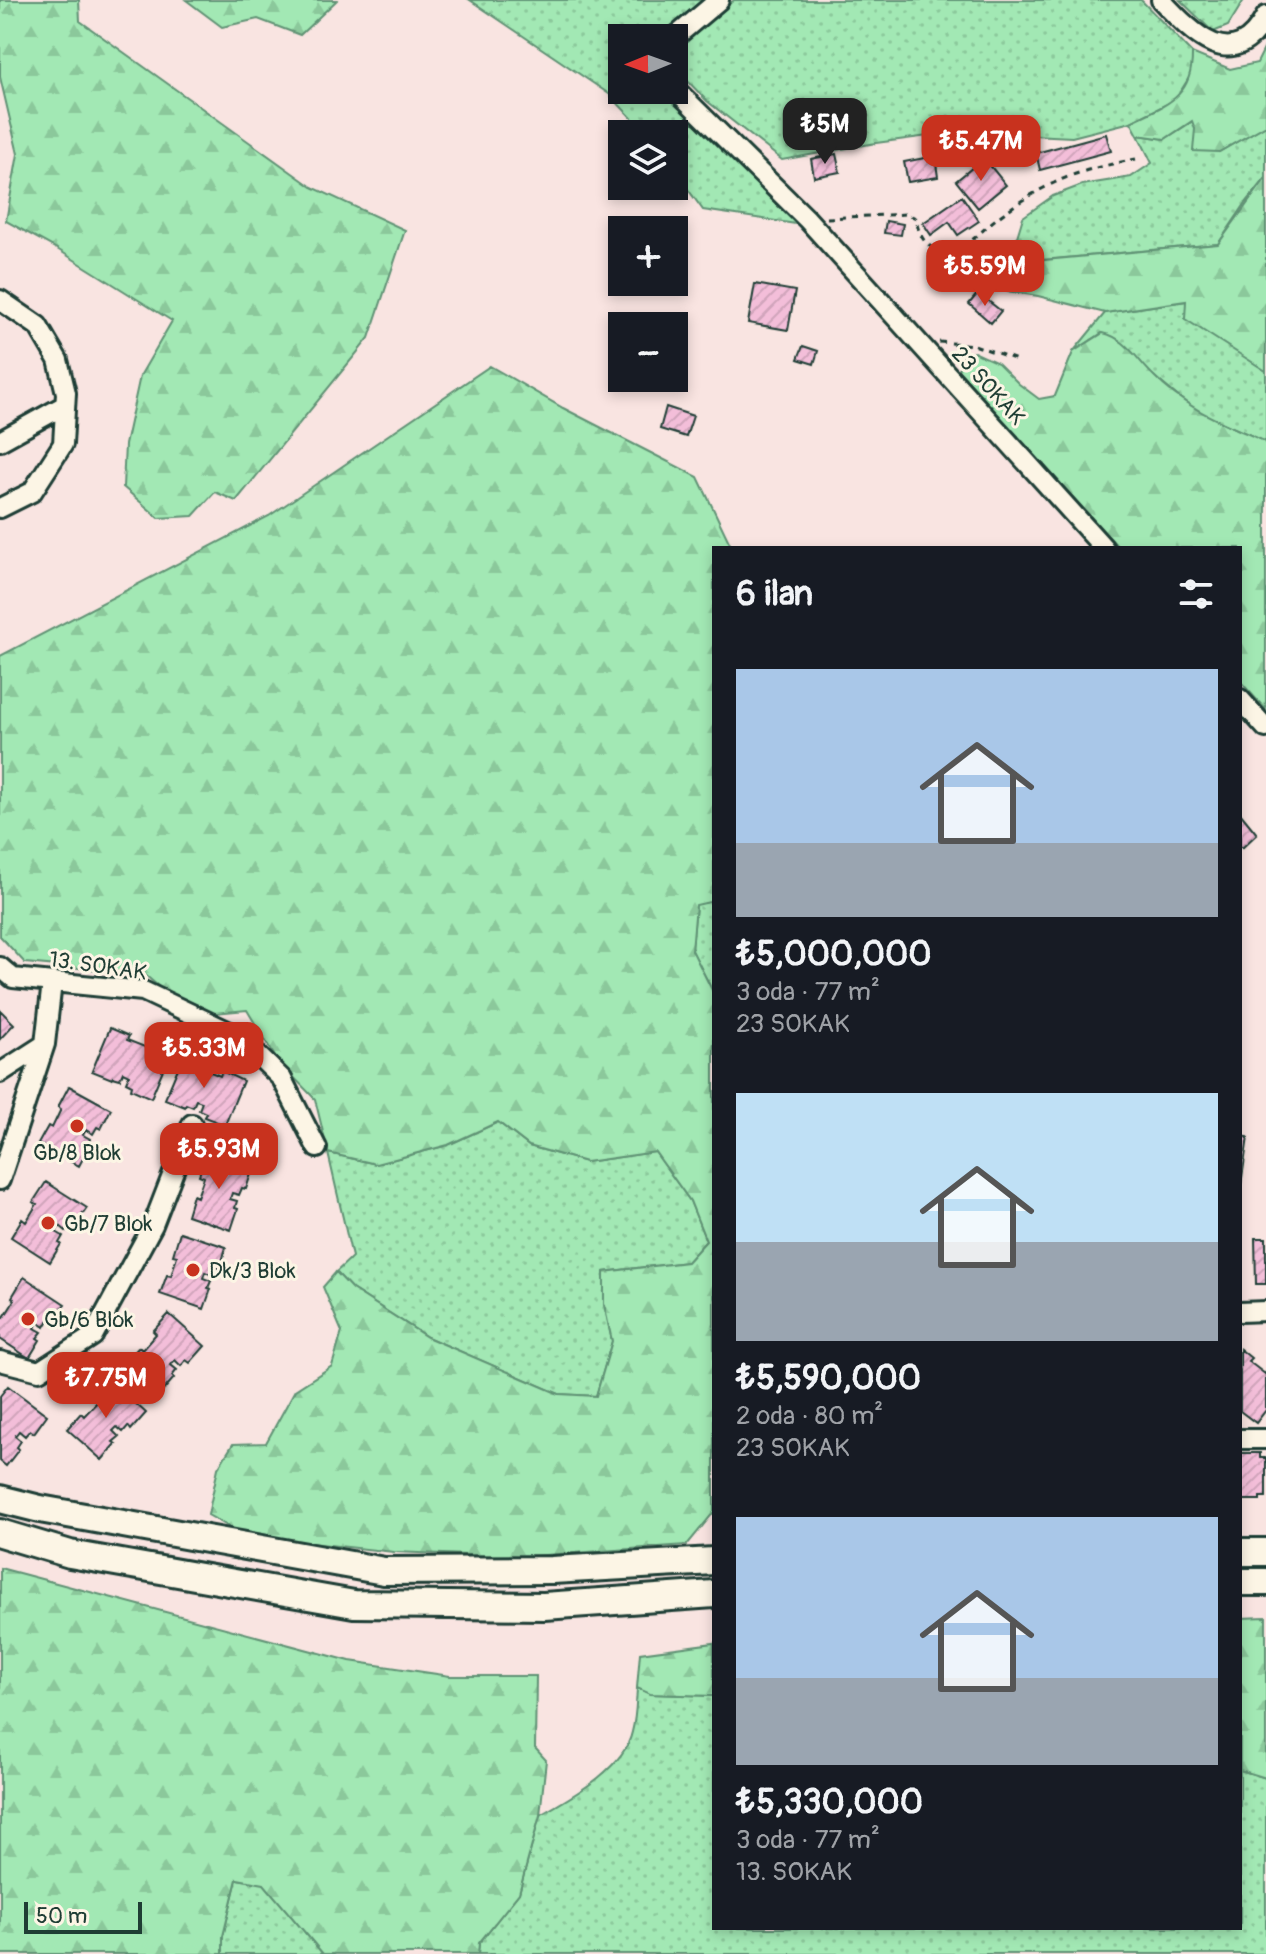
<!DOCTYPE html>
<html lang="tr">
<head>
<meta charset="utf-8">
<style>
	body { margin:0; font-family:Pangolin,sans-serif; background:#242831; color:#f1f3f6; height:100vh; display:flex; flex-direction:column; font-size:30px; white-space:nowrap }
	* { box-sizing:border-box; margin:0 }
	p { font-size:26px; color:#9ea1a6 }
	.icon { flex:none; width:44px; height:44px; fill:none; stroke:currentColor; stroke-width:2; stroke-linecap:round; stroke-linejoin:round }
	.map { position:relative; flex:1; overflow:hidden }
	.drawer { position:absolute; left:712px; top:546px; width:530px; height:1384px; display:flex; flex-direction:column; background:#171b24; border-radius:0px; box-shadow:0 4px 12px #0003 }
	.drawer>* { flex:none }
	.needle { width:52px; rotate:269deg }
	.controls { position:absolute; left:608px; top:24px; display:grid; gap:16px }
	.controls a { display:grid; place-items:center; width:80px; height:80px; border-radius:0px; background:#171b24; box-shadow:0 4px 12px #0003; font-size:40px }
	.scale { position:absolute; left:24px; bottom:20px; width:118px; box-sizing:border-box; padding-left:8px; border:4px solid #1f3d34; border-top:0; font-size:22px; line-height:28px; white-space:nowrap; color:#1f3d34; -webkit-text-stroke:6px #fcf5e5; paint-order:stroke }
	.price { position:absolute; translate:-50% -68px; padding:0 18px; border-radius:16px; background:#c8321e; color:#fff; font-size:26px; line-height:52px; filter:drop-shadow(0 2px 4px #0008) }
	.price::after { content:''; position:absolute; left:50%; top:48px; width:24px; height:18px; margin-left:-12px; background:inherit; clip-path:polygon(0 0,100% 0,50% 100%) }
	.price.active { background:#222; color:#fff }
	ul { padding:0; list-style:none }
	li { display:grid; align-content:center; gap:16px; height:424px; padding:0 24px }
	li span { display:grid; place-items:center; height:248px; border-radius:0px; color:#555 }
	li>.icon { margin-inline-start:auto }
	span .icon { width:144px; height:144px; fill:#fffc; stroke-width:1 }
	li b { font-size:34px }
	h2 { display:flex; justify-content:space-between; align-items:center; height:96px; padding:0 24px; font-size:34px }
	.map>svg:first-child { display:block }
	.grass { fill:url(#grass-dots); stroke:#609274; stroke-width:2 }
	.forest { fill:url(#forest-firs); stroke:#609274; stroke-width:2 }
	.building { fill:url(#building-hatch); stroke:#1f3d34; stroke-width:2 }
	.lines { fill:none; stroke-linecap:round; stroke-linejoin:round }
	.street-casing { stroke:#1f3d34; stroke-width:24 }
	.secondary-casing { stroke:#1f3d34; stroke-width:32 }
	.path { stroke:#1f3d34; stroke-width:3; stroke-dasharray:6 6; stroke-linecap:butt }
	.street { stroke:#fcf5e5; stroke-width:18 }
	.secondary { stroke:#fcf5e5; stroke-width:26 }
	.poi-dot { fill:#c8321e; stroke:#fcf5e5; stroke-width:3 }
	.labels { text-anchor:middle; stroke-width:6; stroke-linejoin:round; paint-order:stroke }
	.street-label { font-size:22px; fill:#1f3d34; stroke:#fcf5e5 }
	.poi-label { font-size:22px; fill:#1f3d34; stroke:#fcf5e5; text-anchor:start }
</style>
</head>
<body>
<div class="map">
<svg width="1266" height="1954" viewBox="0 0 1266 1954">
	<defs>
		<pattern id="grass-dots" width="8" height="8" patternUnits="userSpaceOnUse" patternTransform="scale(2)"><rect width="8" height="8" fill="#a2e8b4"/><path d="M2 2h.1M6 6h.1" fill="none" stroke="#8bc89b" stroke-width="1.8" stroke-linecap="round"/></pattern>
		<pattern id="forest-firs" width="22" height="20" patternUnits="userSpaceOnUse" patternTransform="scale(2)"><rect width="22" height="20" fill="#a2e8b4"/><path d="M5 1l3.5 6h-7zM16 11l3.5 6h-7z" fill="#8bc89b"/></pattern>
		<pattern id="building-hatch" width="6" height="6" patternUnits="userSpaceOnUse" patternTransform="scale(2)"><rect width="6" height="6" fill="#f3bed9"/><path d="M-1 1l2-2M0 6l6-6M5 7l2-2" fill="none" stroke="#d0a4bb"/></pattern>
	</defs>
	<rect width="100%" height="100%" fill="#f9e4e1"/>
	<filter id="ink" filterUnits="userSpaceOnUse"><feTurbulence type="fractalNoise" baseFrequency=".0125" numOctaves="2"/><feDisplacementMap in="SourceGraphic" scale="16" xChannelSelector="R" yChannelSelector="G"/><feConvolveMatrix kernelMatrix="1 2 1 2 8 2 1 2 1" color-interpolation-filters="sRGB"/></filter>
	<g filter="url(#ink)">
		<!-- grass -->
		<path class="grass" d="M470 0H704L677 22 665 38H622V90H664L809 226 703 210 674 170V134H647L609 94Z
			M734 0H1141L1192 53V73L1175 100 1131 122 1072 137 1032 135 1011 125 876 143 782 160 707 101 677 70 679 51 693 34Z
			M1180 0H1244L1228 26 1213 32Z
			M1193 121 1195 129 1219 152 1266 125V178L1245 204 1218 244 1009 263 1023 217 1053 196 1082 185 1131 177 1152 163 1138 135 1165 139Z
			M1187 301 1231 347 1266 371V442L1194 410 1102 333 1073 352 1105 313Z
			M714 901V994L692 951 696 904Z
			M498 1122 529 1146 586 1162 655 1152 690 1201 706 1241 687 1262 604 1272V1304L612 1341 596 1396 559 1394 427 1337 352 1289 336 1272 352 1257 328 1153 376 1164 448 1145Z
			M637 1688 650 1694 714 1696V1928H1240V1770L1266 1778V1954H478L479 1943 519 1893 540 1815C571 1797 624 1769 632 1732 636 1718 636 1703 637 1688Z
			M237 1879 264 1883 323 1954H223V1936Z"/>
		<!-- forest -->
		<path class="forest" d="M0 0H79L80 21 312 187 405 230 369 338 236 501 215 492 193 516 159 518 123 487 125 445 140 376 172 321 57 249 6 221 18 154 0 77Z
			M186 0H337L300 35 258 19 222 27Z
			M1266 45V125L1219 152 1193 151 1195 129 1192 121 1165 139 1138 135 1131 122C1165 105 1193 98 1192 53L1230 69 1257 63Z
			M1266 178V371L1185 319 1186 301 1105 313 1038 296 955 283 949 276 981 266 1218 244Z
			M1103 333C1126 338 1137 360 1154 376 1187 410 1224 423 1266 442V710L1240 681V548H1119L958 370 964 355 974 352 998 363 1019 384 1039 399 1055 396 1073 352Z
			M490 366 563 408 698 477 732 548H714V901L696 905 692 950 714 994V1512L687 1545 517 1557 394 1552 245 1536 208 1515 218 1468 233 1444 266 1443 295 1390 332 1366 342 1332 323 1287 336 1272 352 1289 427 1337 559 1394 596 1396 612 1341 604 1304V1272L687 1262 706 1241 690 1201 655 1152 586 1162 529 1146 498 1122 448 1145 376 1164 328 1153 315 1099 277 1060 247 1010 192 1015 144 974 25 963 0 936V656L269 516Z
			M0 1568 350 1661 450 1676H536L535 1748 546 1760 540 1815 519 1893 479 1943 478 1954H323L264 1884 237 1879 223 1936V1954H0Z
			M1266 1617V1778L1240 1770V1618Z
			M714 1643V1696L650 1694 637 1688 640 1653Z"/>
		<!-- building -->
		<path class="building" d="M1106 134 1111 151 1040 170 1036 153Z
			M836 154 840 172 814 177 811 159Z
			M935 156 938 177 908 182 904 162Z
			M984 158 1006 185 978 208 956 181Z
			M962 196 979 221 958 235 949 222 931 235 923 223Z
			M886 221 903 224 901 235 884 233Z
			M755 284 795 291 788 330 748 323Z
			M978 293 1001 311 991 323 969 304Z
			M803 346 818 351 814 364 798 359Z
			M666 407 693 416 686 437 660 429Z
			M1240 813 1257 834 1242 848 1240 846Z
			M0 1010 14 1024 0 1039Z
			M110 1028 129 1036 127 1040 147 1048 148 1044 170 1053 151 1098 131 1089 132 1085 126 1082 129 1075 123 1072 120 1079 113 1077 112 1079 92 1071Z
			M183 1056 202 1064 201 1068 220 1076 222 1071 243 1081 225 1125 204 1117 206 1113 199 1110 202 1102 196 1100 193 1107 186 1104 185 1107 165 1099Z
			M69 1086 111 1109 101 1129 97 1127 93 1134 86 1130 83 1135 90 1139 87 1146 89 1147 79 1166 38 1144 48 1126 52 1128 61 1109 58 1107Z
			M1240 1136 1248 1137 1241 1185H1240Z
			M207 1153 253 1168 246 1189 242 1188 239 1195 232 1193 230 1199 237 1201 235 1208 238 1209 231 1230 187 1215 193 1195 197 1197 204 1177 199 1175Z
			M46 1182 87 1208 74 1227 71 1224 66 1231 60 1226 56 1232 63 1236 59 1243 61 1244 50 1262 11 1237 22 1219 26 1222 37 1204 33 1202Z
			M180 1232 226 1247 220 1269 215 1267 213 1275 205 1272 203 1278 211 1281 208 1288 211 1289 204 1309 160 1294 167 1275 171 1276 177 1256 173 1255Z
			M1255 1238H1266V1284H1256Z
			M24 1277 65 1304 53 1323 49 1320 45 1327 38 1322 35 1328 42 1332 37 1338 40 1340 29 1358 0 1339V1316L4 1317 15 1300 12 1297Z
			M169 1314 205 1346 190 1363 186 1360 181 1366 175 1360 171 1365 177 1370 172 1376 174 1378 160 1394 125 1362 139 1347 142 1350 156 1334 153 1331Z
			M1240 1349 1251 1358 1248 1361 1265 1374 1266 1372V1410L1256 1423 1240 1411Z
			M110 1380 146 1413 131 1430 128 1426 123 1432 117 1427 113 1431 119 1437 113 1442 116 1444 102 1460 67 1429 81 1413 84 1416 98 1401 95 1398Z
			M8 1386 47 1415 34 1433 30 1430 25 1436 19 1431 15 1436 21 1441 17 1447 19 1449 6 1466 0 1461V1396Z
			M1240 1453H1260V1458H1266V1497H1260V1500H1240Z"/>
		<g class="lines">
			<defs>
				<path id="street" d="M1161 0C1192 33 1233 77 1266 16
					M674 38 719 0
					M674 88 807 219 1104 548
					M0 300 38 326 58 360 66 393 63 444 32 492 0 508
					M0 441 65 405
					M1240 699 1266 728
					M0 967 13 978 143 991 238 1036 282 1079 317 1148
					M45 1044 52 982
					M0 1073 45 1044 0 1180
					M1240 1312 1266 1311
					M0 1361 39 1371 93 1336 153 1225 192 1124
					M1240 1439H1266"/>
				<path id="secondary" d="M0 1499 40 1509 384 1571 552 1570 714 1561
					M0 1533 70 1554 354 1604 544 1606 714 1594
					M1240 1552H1266
					M1240 1582H1266"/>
			</defs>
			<!-- street casing -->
			<use href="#street" class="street-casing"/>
			<!-- secondary casing -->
			<use href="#secondary" class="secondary-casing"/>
			<!-- path -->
			<path class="path" d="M827 218 907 214 916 218C918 234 926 251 945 250 968 250 980 231 996 219 1014 205 1034 192 1054 183 1080 170 1108 165 1136 159
				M939 342 974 345 1017 360"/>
			<!-- street -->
			<use href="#street" class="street"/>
			<!-- secondary -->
			<use href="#secondary" class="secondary"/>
		</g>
	</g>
	<!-- markers -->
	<g class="poi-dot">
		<circle cx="77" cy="1126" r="8"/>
		<circle cx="48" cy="1223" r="8"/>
		<circle cx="193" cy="1270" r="8"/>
		<circle cx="28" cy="1319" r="8"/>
	</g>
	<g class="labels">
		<!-- street labels -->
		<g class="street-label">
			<text transform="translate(989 385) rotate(48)" y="8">23 SOKAK</text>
			<text transform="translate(98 965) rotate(8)" y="8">13. SOKAK</text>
		</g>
		<!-- poi labels -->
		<g class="poi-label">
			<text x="77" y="1160" text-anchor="middle">Gb/8 Blok</text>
			<text x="64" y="1231">Gb/7 Blok</text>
			<text x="209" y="1278">Dk/3 Blok</text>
			<text x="44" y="1327">Gb/6 Blok</text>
		</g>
	</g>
</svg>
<div class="controls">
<a><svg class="needle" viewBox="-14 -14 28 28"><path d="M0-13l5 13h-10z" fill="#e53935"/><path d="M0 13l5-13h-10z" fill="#9ea1a6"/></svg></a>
<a><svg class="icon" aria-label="layers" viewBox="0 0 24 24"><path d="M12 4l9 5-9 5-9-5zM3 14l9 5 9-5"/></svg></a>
<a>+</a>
<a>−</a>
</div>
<div class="scale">50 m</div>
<b class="price active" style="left:825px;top:166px">₺5M</b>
<b class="price" style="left:981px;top:183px">₺5.47M</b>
<b class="price" style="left:985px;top:308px">₺5.59M</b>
<b class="price" style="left:204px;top:1090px">₺5.33M</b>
<b class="price" style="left:219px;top:1191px">₺5.93M</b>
<b class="price" style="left:106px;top:1420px">₺7.75M</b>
<section class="drawer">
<h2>6 ilan<svg class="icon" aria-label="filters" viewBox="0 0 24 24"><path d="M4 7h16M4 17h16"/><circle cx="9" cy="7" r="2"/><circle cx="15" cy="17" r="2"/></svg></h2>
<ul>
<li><span style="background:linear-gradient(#a9c7e8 70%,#9aa5b1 0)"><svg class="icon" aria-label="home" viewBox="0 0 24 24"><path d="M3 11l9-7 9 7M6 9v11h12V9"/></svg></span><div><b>₺5,000,000</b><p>3 oda · 77 m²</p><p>23 SOKAK</p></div></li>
<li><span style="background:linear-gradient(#bfe0f5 60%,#9aa5b1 0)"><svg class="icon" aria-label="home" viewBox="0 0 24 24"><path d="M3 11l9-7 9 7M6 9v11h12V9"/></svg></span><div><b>₺5,590,000</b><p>2 oda · 80 m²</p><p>23 SOKAK</p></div></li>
<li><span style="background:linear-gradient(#a9c7e8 65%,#9aa5b1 0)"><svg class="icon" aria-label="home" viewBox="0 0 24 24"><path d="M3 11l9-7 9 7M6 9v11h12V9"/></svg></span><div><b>₺5,330,000</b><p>3 oda · 77 m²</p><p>13. SOKAK</p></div></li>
</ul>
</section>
</div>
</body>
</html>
